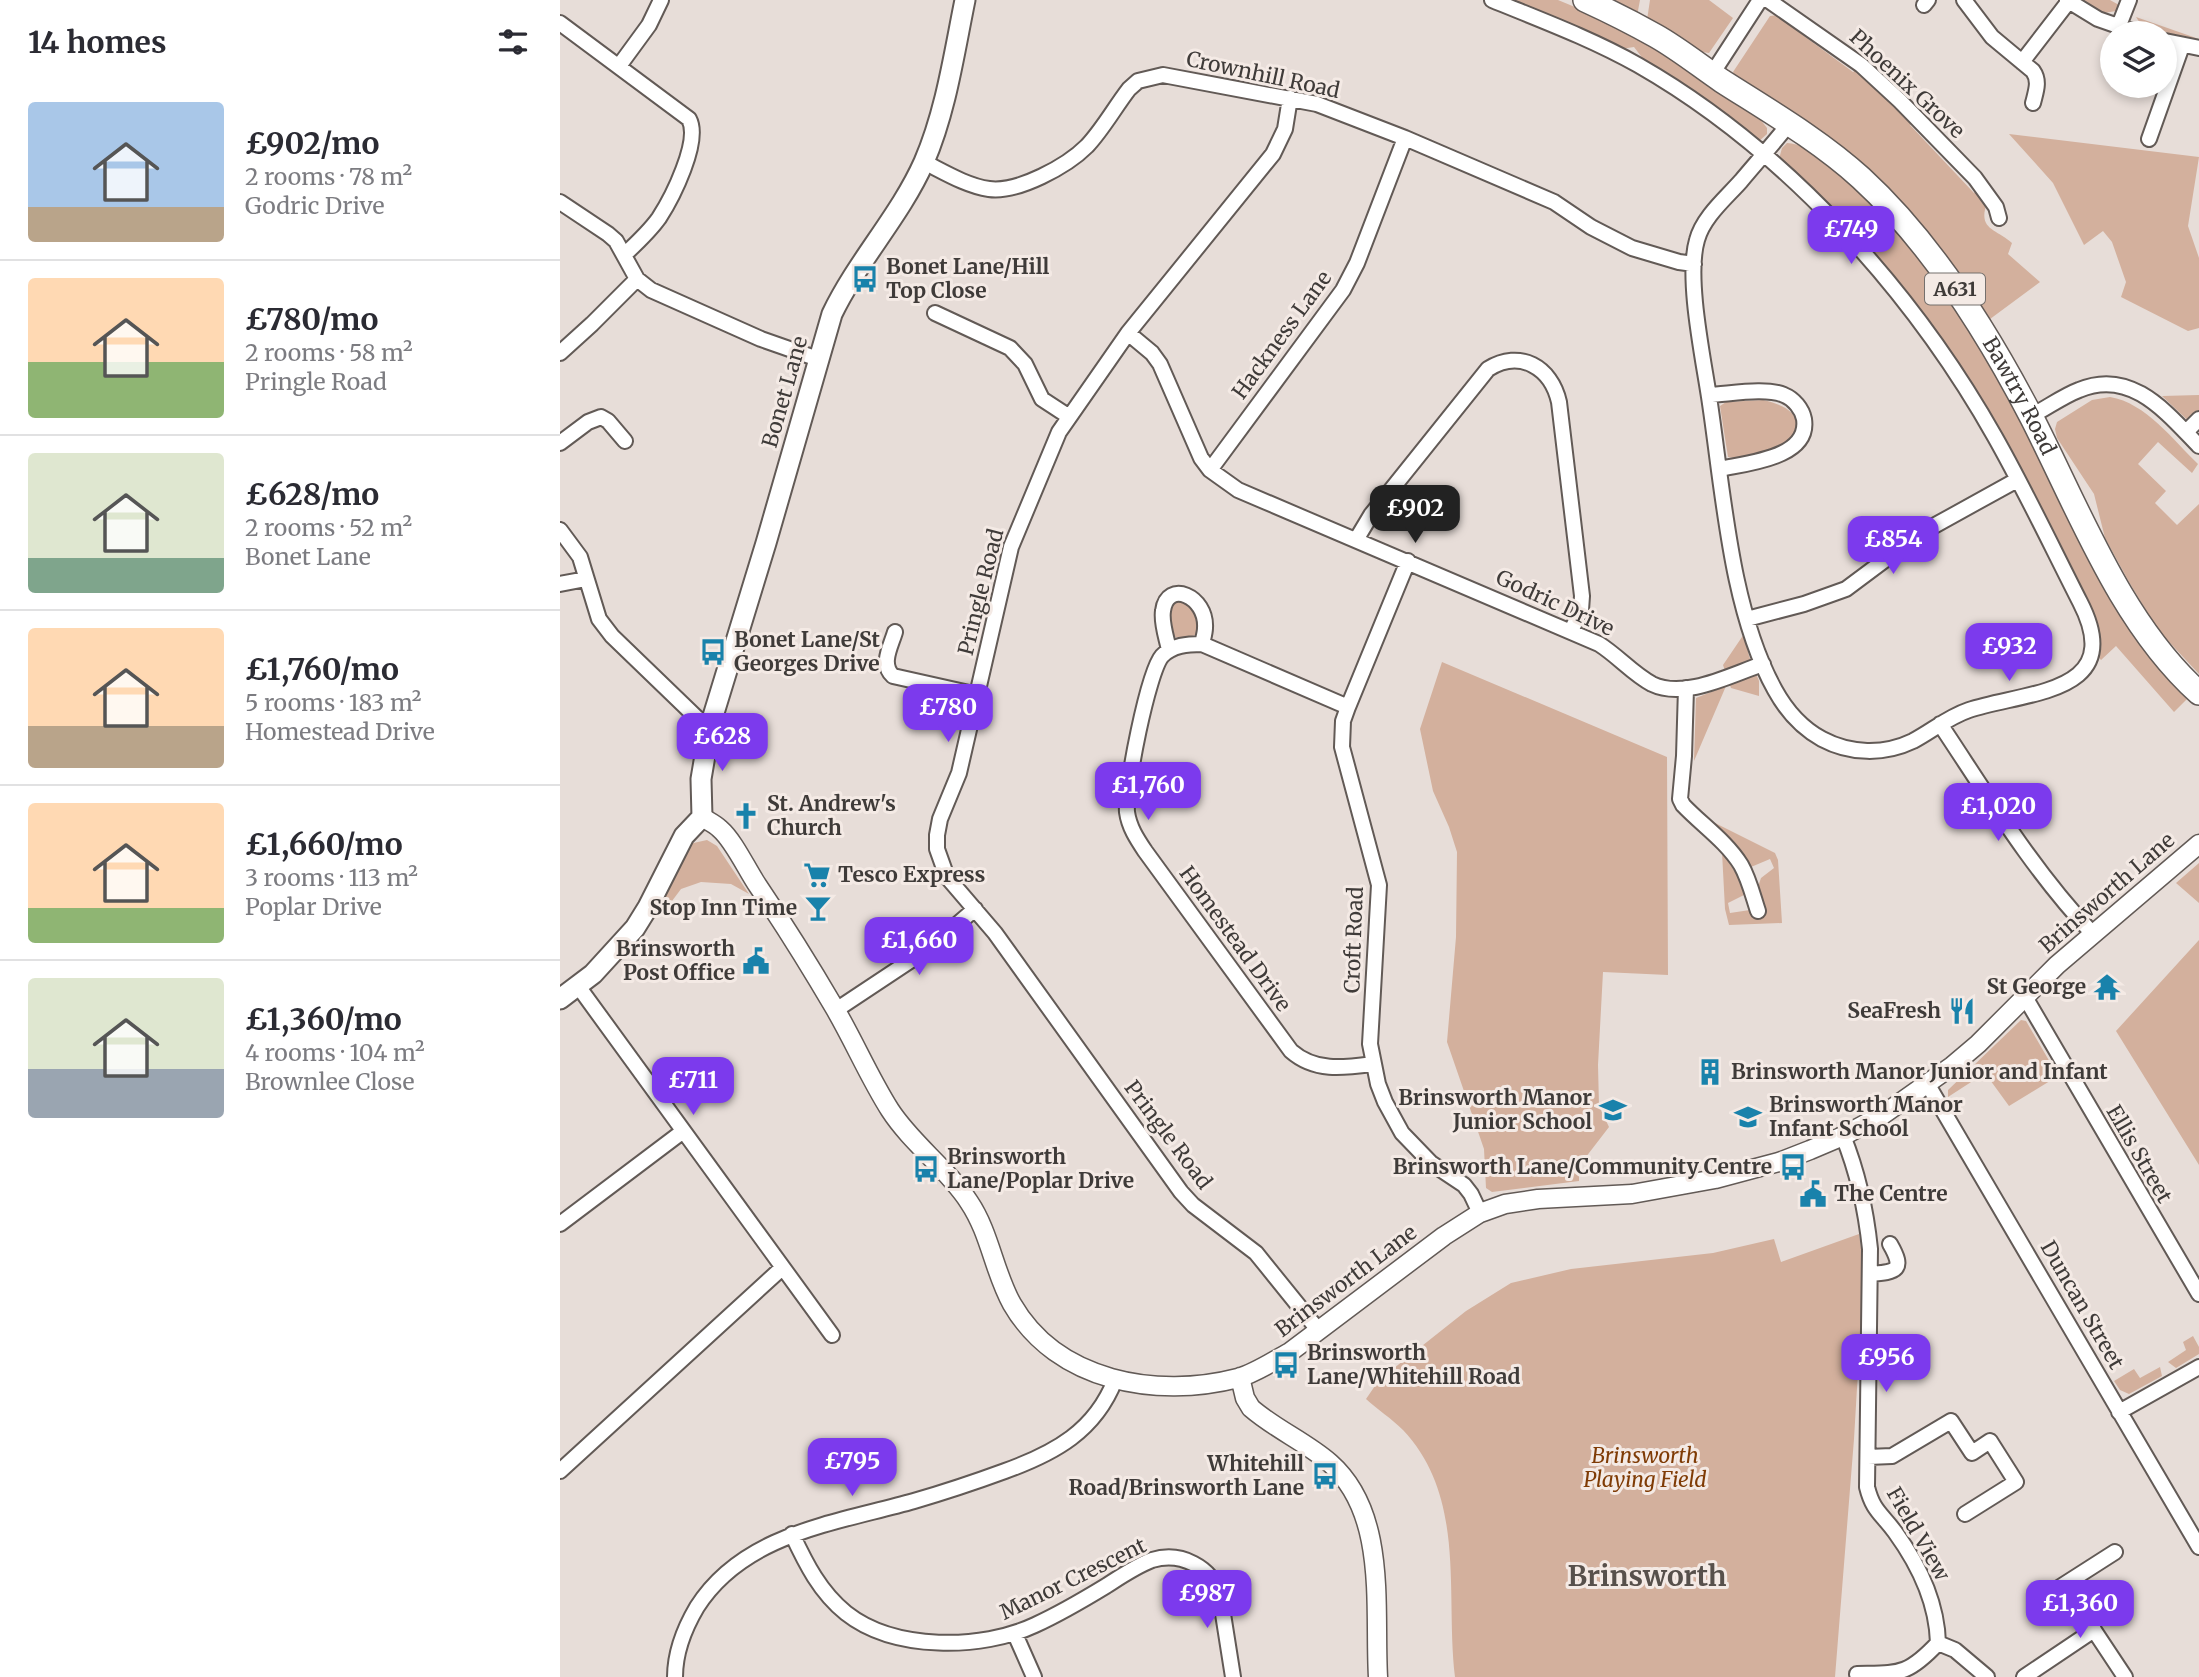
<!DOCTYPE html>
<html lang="en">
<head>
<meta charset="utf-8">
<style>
	body { margin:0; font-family:Merriweather,serif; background:#f7f7f7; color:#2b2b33; height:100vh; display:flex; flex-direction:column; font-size:26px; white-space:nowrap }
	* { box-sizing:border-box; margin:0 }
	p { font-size:23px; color:#7c7c81 }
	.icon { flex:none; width:38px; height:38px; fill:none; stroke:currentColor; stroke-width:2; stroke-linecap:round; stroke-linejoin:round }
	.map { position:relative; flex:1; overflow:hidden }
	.side { display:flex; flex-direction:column; background:#fff; width:560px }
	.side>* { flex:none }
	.tools { position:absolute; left:1540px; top:21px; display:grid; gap:14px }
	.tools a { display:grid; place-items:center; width:77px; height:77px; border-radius:50%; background:#fff; box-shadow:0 4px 10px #0003; font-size:35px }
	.price { position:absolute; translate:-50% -60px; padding:0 16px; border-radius:14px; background:#7c3aed; color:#fff; font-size:23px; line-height:46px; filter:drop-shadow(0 2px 4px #0008) }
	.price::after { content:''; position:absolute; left:50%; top:42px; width:21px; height:16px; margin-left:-10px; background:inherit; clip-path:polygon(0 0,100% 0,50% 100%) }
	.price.selected { background:#222; color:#fff }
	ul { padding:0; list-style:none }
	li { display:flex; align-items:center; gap:21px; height:175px; padding:0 28px }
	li+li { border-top:2px solid #e1e1e2 }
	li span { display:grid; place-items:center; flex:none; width:196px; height:140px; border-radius:7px; color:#555 }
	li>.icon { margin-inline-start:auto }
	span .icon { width:84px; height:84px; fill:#fffc; stroke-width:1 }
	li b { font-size:30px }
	h2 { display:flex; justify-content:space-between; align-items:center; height:84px; padding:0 28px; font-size:30px }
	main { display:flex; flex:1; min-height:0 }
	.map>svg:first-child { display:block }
	.green { fill:#d3b09d }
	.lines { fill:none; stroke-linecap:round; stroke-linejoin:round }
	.minor-casing { stroke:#625a56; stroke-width:18 }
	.tertiary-casing { stroke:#625a56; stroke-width:21 }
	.secondary-casing { stroke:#625a56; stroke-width:23 }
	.primary-casing { stroke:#625a56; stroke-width:26 }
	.minor { stroke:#fff; stroke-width:14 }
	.tertiary { stroke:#fff; stroke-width:18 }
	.secondary { stroke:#fff; stroke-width:19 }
	.primary { stroke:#fff; stroke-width:23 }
	.labels { text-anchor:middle; stroke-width:6; stroke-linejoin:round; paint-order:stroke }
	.shield { fill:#f4eae5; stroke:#75706d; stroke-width:2 }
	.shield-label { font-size:19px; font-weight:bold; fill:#3f3b39 }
	.street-label { font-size:21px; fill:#3f3b39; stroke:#f4eae5 }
	.poi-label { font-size:21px; font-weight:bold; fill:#3f3b39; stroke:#f4eae5; text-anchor:start }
	.park-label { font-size:21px; font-style:italic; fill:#7f3b05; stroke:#f4eae5 }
	.district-label { font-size:28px; font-weight:bold; fill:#57504b; stroke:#f4eae5 }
</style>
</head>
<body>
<main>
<section class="side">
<h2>14 homes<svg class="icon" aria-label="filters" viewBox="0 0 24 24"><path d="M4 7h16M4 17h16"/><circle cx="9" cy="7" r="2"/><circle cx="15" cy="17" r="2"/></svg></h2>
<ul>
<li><span style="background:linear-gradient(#a9c7e8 75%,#b9a48a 0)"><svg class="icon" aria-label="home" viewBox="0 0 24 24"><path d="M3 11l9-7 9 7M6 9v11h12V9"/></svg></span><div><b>£902/mo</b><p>2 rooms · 78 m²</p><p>Godric Drive</p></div></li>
<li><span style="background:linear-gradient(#ffd9b3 60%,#8fb573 0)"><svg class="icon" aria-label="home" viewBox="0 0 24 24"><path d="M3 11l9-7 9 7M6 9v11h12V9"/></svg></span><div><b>£780/mo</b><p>2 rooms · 58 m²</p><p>Pringle Road</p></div></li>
<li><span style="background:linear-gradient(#dfe7d0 75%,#7fa58c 0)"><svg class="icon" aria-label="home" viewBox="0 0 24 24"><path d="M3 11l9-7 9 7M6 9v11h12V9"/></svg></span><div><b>£628/mo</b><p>2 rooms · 52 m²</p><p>Bonet Lane</p></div></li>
<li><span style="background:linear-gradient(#ffd9b3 70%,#b9a48a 0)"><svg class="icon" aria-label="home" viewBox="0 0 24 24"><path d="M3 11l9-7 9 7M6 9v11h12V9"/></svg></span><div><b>£1,760/mo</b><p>5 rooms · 183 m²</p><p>Homestead Drive</p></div></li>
<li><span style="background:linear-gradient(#ffd9b3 75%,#8fb573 0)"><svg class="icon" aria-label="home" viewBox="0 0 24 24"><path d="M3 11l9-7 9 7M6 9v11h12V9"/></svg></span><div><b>£1,660/mo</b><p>3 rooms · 113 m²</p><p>Poplar Drive</p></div></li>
<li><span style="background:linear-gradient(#dfe7d0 65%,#9aa5b1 0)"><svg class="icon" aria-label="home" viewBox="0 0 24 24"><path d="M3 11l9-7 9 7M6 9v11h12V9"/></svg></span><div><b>£1,360/mo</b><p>4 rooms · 104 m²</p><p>Brownlee Close</p></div></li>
</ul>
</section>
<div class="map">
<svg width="1639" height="1677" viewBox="0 0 1639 1677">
	<rect width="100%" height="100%" fill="#e7ddd8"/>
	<!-- green -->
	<path class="green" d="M945 0H998L1039 17 1078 37 1200 119 1207 128V134L1198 142 1087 64 1074 47 1061 49Z
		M1044 0H1080L1077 16Z
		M1090 0H1149L1173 18 1149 53 1136 51 1087 20Z
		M1521 0H1550L1559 5 1556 11 1544 13Z
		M1218 15 1243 29 1240 33 1293 72 1296 69 1354 121 1350 125 1414 193 1418 191 1427 203C1417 230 1437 229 1452 243L1448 254 1480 282 1426 322 1387 267 1176 80 1173 72 1210 16Z
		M1576 17 1639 39V40L1584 29Z
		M1449 134 1639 157 1628 226 1639 258V328L1628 331 1561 297 1566 282 1552 242 1543 231 1524 245 1493 183Z
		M1227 143C1251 144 1277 170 1293 185 1353 243 1410 319 1449 393 1489 471 1523 555 1570 629 1586 654 1607 676 1628 698L1614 712 1556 646 1541 660 1537 655 1541 643 1538 624 1401 372 1219 159 1222 148Z
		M1639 395V431L1602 396Z
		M1550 397C1586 403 1613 440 1638 464L1632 473 1598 442 1578 464 1606 491 1595 503 1617 525 1639 504V674L1597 629 1569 582 1545 538 1534 494 1497 438 1495 429 1497 422 1532 400Z
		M1203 400C1226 405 1248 416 1230 442 1212 448 1186 462 1168 457L1160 406 1166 402Z
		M621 599 632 604 641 625 638 634 624 639 614 637C607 626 609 611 615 600Z
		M1184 634 1189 656 1199 681V696L1171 688 1163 665Z
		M882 662 1107 757 1108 975 1043 972 1038 1065 1039 1106 1049 1127 1019 1166V1181L932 1192 926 1188 924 1149 887 1042 896 937 897 852 889 827 873 791 860 729Z
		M1166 686 1134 761 1136 698Z
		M1147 819 1215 853 1218 860 1222 923 1169 925 1165 909 1162 852 1186 889V894L1168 903 1170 913 1190 910 1201 878 1214 868 1210 859 1191 867 1185 864Z
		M147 840 157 846 189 894 171 884 141 882 121 889 106 909H99L97 904 129 844Z
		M1639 863V903L1616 883Z
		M1639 940V1165L1556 1031Z
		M1461 1020 1466 1021 1498 1076 1449 1106 1425 1073 1388 1097V1090Z
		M1299 1234 1304 1269 1294 1439 1275 1677H895C885 1594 907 1498 843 1430 831 1418 818 1410 806 1399L819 1380 906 1311 951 1283 1011 1269 1153 1253 1214 1239 1221 1262Z
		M1633 1336 1639 1347V1354L1616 1368 1608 1362 1626 1350 1623 1342Z
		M1600 1367 1602 1376 1569 1394 1560 1390 1554 1381 1574 1369 1580 1378Z"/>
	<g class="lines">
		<defs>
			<path id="minor" d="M932 0C981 20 1032 39 1078 65 1225 149 1352 290 1435 437 1465 490 1492 547 1520 602 1568 695 1466 691 1409 710 1388 717 1372 731 1353 741 1324 755 1290 754 1262 739 1242 728 1226 710 1215 690 1170 609 1163 488 1149 397 1143 357 1126 277 1137 240 1143 217 1166 198 1181 181 1197 162 1213 144 1229 124
				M1208 0 1301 65 1340 101 1415 178 1436 207 1439 218
				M1404 0 1432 37 1473 71C1480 81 1476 91 1473 103
				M1507 0 1538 19 1578 33
				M1364 5 1368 0
				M0 23 129 119C141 141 112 198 99 218 89 232 77 243 64 255
				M1558 28 1569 0
				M1605 41 1639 48
				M1462 62 1509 1
				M59 66 89 25 101 0
				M1152 74 1200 0
				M730 98 725 129 713 154 568 333 499 432 451 547 399 773 380 819 377 835V849L387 877 435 933 621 1192 633 1205 696 1253 759 1331
				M1589 139 1622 46
				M364 162C384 172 407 186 429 189 458 193 507 166 527 146 543 129 555 107 569 89L578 81 603 75 757 104 845 138 994 202 1031 227 1072 248 1119 262 1134 264
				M0 202 48 234 56 241 77 279 91 290 201 339 258 359
				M375 313 450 348 465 364 482 399 508 416
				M568 333 592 353 600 364 641 458 650 470 678 490 1039 644C1058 656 1073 674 1092 684 1125 700 1172 674 1203 664
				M0 353 32 324 77 279
				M1149 395C1170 394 1206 387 1224 395 1234 399 1242 409 1244 419 1250 458 1187 463 1160 469
				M1471 416C1487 408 1503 396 1519 390 1571 368 1606 412 1639 446
				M1626 432 1639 419
				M0 443 28 422 41 417 48 421 65 441
				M650 470 783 290 797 263 845 138
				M0 530 20 557 39 619 52 636 137 718 150 726
				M796 540 811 515 928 369C960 349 991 367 999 402L1022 596 1021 610 1011 631
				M848 561 788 707 783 721 782 747 819 885 810 1044 818 1084 825 1102 842 1133 871 1163 904 1185 911 1194 920 1213
				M0 584 26 579
				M1187 619 1244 604 1286 589 1361 533 1457 480
				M335 632C331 646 320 664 333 676L418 695
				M609 650C607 639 601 623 603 611 607 579 647 596 645 628 645 633 643 639 642 644
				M1126 688 1124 756 1120 799 1123 805C1142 825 1166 841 1181 865 1189 879 1193 896 1198 911
				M788 707 642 644C628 644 612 645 602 656 588 672 565 789 567 812 569 827 577 839 585 851L731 1051C755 1072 783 1068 813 1064
				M1380 724C1428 796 1473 871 1533 934
				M18 986 272 1335
				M1465 997 1639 1294
				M276 1010 371 947 415 909
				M1368 1085 1639 1547
				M1283 1136C1298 1173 1306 1210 1310 1249L1307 1487C1313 1511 1321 1513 1335 1532 1359 1565 1377 1603 1378 1643
				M0 1224 122 1132
				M1310 1274C1337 1272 1345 1270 1330 1244
				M1559 1412 1639 1367
				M1308 1457 1332 1456 1391 1421 1412 1453 1430 1441 1456 1482 1405 1514
				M0 1471 222 1268
				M232 1534C246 1564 260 1592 286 1613 334 1651 422 1650 475 1625 499 1614 523 1600 546 1586 560 1577 576 1566 592 1560 621 1551 651 1567 660 1595L673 1677
				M1504 1585 1565 1677
				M1494 1591 1555 1552
				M455 1634 474 1677
				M1378 1643 1395 1650 1427 1677
				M1297 1674C1339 1673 1347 1676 1378 1643
				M115 1677C115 1652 124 1629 137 1607 184 1533 277 1523 354 1501 385 1492 415 1482 445 1471 495 1453 535 1431 555 1380
				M1464 1677 1534 1630"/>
			<path id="tertiary" d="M142 817C148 821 155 824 160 829 174 841 187 870 198 886 225 926 250 966 274 1007 294 1041 309 1077 330 1110 352 1144 387 1168 409 1202 430 1233 434 1272 452 1304 497 1382 597 1399 678 1378 696 1373 713 1361 730 1352L884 1236 920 1213 945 1204 978 1199 1072 1194 1155 1179 1219 1162 1250 1150 1283 1136 1324 1114 1392 1066 1418 1044 1497 965 1639 844
				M680 1377 685 1398 691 1408C715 1429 746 1442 770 1463 828 1514 814 1608 818 1677"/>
			<path id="secondary" d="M0 999 33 974 75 928 88 907 124 836 142 817 141 779 150 726 206 543 272 314C298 260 340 216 364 162 386 111 394 54 405 0"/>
			<g id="primary">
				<path id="s1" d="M1025 0C1049 11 1073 23 1096 36 1119 49 1140 66 1162 81 1209 111 1259 140 1301 178 1372 243 1428 333 1472 418 1519 510 1561 623 1639 693"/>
			</g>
		</defs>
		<!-- minor casing -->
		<use href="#minor" class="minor-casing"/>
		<!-- tertiary casing -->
		<use href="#tertiary" class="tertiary-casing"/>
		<!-- secondary casing -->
		<use href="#secondary" class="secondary-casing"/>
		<!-- primary casing -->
		<use href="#primary" class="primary-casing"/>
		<!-- minor -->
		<use href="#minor" class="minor"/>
		<!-- tertiary -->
		<use href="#tertiary" class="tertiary"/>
		<!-- secondary -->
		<use href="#secondary" class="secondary"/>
		<!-- primary -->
		<use href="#primary" class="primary"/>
	</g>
	<!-- icons -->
	<defs>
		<symbol id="bus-bare" viewBox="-9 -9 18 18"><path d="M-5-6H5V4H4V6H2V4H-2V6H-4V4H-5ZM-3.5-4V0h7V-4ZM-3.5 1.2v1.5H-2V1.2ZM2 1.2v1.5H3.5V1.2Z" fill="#1982ab" stroke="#f4eae5" stroke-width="2.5" paint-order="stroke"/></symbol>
		<symbol id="church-bare" viewBox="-9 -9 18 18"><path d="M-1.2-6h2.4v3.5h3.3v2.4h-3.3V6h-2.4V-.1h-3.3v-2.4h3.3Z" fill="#1982ab" stroke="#f4eae5" stroke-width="2.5" paint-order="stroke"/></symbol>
		<symbol id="supermarket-bare" viewBox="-9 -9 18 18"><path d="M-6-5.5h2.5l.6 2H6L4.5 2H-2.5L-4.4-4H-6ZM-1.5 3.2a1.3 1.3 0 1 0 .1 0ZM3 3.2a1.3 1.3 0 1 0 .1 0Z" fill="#1982ab" stroke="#f4eae5" stroke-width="2.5" paint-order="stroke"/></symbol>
		<symbol id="bar-bare" viewBox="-9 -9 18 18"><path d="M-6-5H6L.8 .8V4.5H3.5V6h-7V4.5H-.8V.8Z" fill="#1982ab" stroke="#f4eae5" stroke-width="2.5" paint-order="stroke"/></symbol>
		<symbol id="civic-bare" viewBox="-9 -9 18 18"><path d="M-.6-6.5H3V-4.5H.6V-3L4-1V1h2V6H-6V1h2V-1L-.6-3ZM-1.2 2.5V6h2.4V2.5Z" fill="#1982ab" stroke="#f4eae5" stroke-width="2.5" paint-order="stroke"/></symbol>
		<symbol id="temple-bare" viewBox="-9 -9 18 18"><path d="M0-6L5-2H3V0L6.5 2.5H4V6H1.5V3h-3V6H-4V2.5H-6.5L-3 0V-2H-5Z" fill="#1982ab" stroke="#f4eae5" stroke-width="2.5" paint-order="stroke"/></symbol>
		<symbol id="restaurant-bare" viewBox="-9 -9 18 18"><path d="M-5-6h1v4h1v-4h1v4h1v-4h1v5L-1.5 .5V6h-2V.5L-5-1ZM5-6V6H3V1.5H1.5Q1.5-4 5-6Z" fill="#1982ab" stroke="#f4eae5" stroke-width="2.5" paint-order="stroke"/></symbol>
		<symbol id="building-bare" viewBox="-9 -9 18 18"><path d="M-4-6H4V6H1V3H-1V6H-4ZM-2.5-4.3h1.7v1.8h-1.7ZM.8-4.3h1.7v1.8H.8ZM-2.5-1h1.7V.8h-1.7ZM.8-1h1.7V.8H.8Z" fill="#1982ab" stroke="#f4eae5" stroke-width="2.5" paint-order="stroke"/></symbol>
		<symbol id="school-bare" viewBox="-9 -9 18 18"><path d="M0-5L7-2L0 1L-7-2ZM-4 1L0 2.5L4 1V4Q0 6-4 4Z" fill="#1982ab" stroke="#f4eae5" stroke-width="2.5" paint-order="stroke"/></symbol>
	</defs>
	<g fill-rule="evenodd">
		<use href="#bus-bare" x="286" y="260" width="38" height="38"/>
		<use href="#bus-bare" x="134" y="633" width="38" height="38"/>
		<use href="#church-bare" x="167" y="797" width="38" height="38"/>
		<use href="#supermarket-bare" x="238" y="856" width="38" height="38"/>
		<use href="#bar-bare" x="239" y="889" width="38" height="38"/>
		<use href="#civic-bare" x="177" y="942" width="38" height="38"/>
		<use href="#temple-bare" x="1528" y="968" width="38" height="38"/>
		<use href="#restaurant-bare" x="1383" y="992" width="38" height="38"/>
		<use href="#building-bare" x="1131" y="1053" width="38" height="38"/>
		<use href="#school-bare" x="1034" y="1091" width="38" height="38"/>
		<use href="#school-bare" x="1169" y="1098" width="38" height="38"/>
		<use href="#bus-bare" x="1214" y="1148" width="38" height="38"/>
		<use href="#bus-bare" x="347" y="1150" width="38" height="38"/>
		<use href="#civic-bare" x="1234" y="1175" width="38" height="38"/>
		<use href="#bus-bare" x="707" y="1346" width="38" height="38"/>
		<use href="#bus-bare" x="746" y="1457" width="38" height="38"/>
	</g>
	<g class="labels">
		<!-- shield labels -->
		<rect class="shield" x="1365" y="273.5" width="60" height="31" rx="5"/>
		<g class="shield-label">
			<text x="1395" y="296">A631</text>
		</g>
		<!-- street labels -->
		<g class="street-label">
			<text transform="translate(703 75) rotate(12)" y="7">Crownhill Road</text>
			<text transform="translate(1347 84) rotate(43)" y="7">Phoenix Grove</text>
			<text transform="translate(722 335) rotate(-54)" y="7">Hackness Lane</text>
			<text transform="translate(225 392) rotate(-74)" y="7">Bonet Lane</text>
			<text dy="7" stroke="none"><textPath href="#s1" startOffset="600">Bawtry Road</textPath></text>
			<text transform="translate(421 592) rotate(-76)" y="7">Pringle Road</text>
			<text transform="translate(995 603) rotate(25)" y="7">Godric Drive</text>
			<text transform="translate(1547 893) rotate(-41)" y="7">Brinsworth Lane</text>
			<text transform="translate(675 939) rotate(54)" y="7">Homestead Drive</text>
			<text transform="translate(794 940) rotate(-88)" y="7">Croft Road</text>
			<text transform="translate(608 1135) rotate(53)" y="7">Pringle Road</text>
			<text transform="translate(1579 1154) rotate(60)" y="7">Ellis Street</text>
			<text transform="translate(786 1281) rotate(-37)" y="7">Brinsworth Lane</text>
			<text transform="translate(1522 1305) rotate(60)" y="7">Duncan Street</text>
			<text transform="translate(1358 1534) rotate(60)" y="7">Field View</text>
			<text transform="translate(513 1579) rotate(-26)" y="7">Manor Crescent</text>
		</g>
		<!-- poi labels -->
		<g class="poi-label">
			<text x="326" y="274">Bonet Lane/Hill<tspan x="326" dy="24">Top Close</tspan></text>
			<text x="174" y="647">Bonet Lane/St<tspan x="174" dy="24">Georges Drive</tspan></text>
			<text x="207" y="811">St. Andrew's<tspan x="207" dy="24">Church</tspan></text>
			<text x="278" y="882">Tesco Express</text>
			<text x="237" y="915" text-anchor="end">Stop Inn Time</text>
			<text x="175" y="956" text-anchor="end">Brinsworth<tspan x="175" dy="24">Post Office</tspan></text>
			<text x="1526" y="994" text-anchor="end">St George</text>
			<text x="1381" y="1018" text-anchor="end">SeaFresh</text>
			<text x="1171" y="1079">Brinsworth Manor Junior and Infant</text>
			<text x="1032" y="1105" text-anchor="end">Brinsworth Manor<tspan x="1032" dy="24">Junior School</tspan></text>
			<text x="1209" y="1112">Brinsworth Manor<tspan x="1209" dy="24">Infant School</tspan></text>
			<text x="387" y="1164">Brinsworth<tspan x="387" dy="24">Lane/Poplar Drive</tspan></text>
			<text x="1212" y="1174" text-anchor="end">Brinsworth Lane/Community Centre</text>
			<text x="1274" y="1201">The Centre</text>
			<text x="747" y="1360">Brinsworth<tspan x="747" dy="24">Lane/Whitehill Road</tspan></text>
			<text x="744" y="1471" text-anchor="end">Whitehill<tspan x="744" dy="24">Road/Brinsworth Lane</tspan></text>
		</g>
		<!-- park labels -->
		<g class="park-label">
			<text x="1085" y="1463">Brinsworth<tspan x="1085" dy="24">Playing Field</tspan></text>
		</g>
		<!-- district labels -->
		<g class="district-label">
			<text x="1087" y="1586">Brinsworth</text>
		</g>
	</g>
</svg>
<div class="tools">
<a><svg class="icon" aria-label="layers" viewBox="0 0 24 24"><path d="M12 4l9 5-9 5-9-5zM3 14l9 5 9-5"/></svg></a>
</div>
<b class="price" style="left:1291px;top:266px">£749</b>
<b class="price selected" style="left:855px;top:545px">£902</b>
<b class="price" style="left:1333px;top:576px">£854</b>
<b class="price" style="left:1449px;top:683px">£932</b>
<b class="price" style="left:388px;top:744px">£780</b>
<b class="price" style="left:162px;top:773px">£628</b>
<b class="price" style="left:588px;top:822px">£1,760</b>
<b class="price" style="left:1438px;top:843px">£1,020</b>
<b class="price" style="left:359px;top:977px">£1,660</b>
<b class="price" style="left:133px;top:1117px">£711</b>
<b class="price" style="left:1326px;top:1394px">£956</b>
<b class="price" style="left:292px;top:1498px">£795</b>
<b class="price" style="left:647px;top:1630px">£987</b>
<b class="price" style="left:1520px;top:1640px">£1,360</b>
</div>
</main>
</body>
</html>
